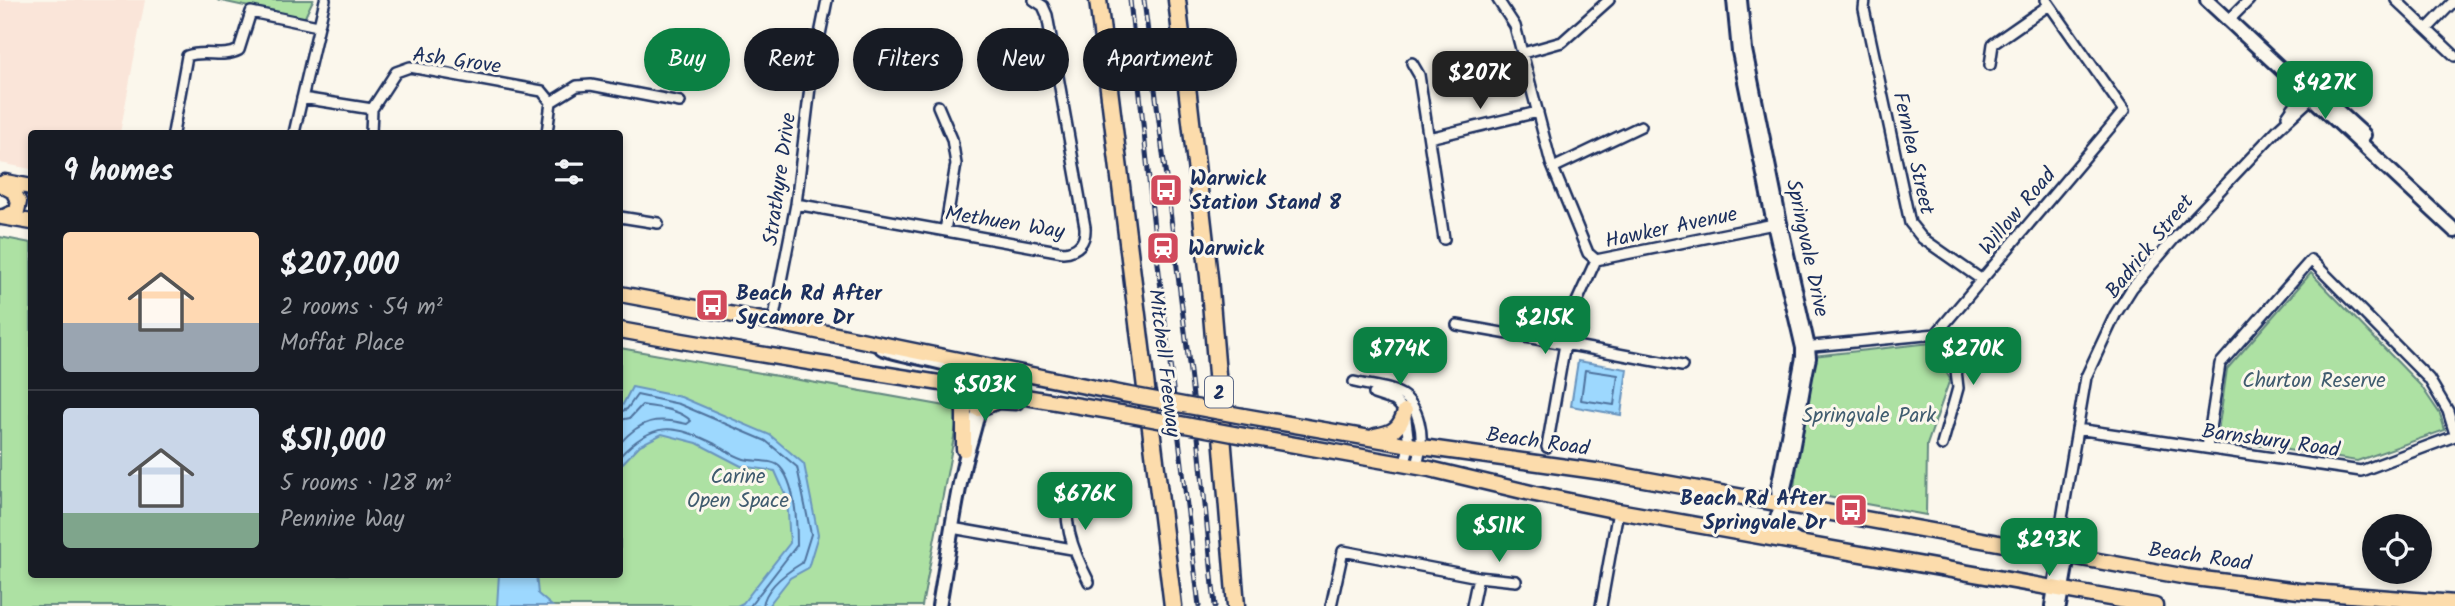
<!DOCTYPE html>
<html lang="en">
<head>
<meta charset="utf-8">
<style>
	body { margin:0; font-family:Kalam,sans-serif; background:#20242c; color:#f1f3f6; height:100vh; display:flex; flex-direction:column; font-size:26px; white-space:nowrap }
	* { box-sizing:border-box; margin:0 }
	p { font-size:23px; color:#9ea1a6 }
	.icon { flex:none; width:38px; height:38px; fill:none; stroke:currentColor; stroke-width:2; stroke-linecap:round; stroke-linejoin:round }
	.map { position:relative; flex:1; overflow:hidden }
	.sheet { position:absolute; left:28px; top:130px; width:595px; height:448px; display:flex; flex-direction:column; background:#171b24; border-radius:7px; box-shadow:0 4px 10px #0003 }
	.sheet>* { flex:none }
	.top-card { position:absolute; left:644px; top:28px; width:665px; height:63px; display:flex; gap:14px }
	.tools { position:absolute; left:2362px; top:514px; display:grid; gap:14px }
	.tools a { display:grid; place-items:center; width:70px; height:70px; border-radius:50%; background:#171b24; box-shadow:0 4px 10px #0003; font-size:35px }
	.price { position:absolute; translate:-50% -60px; padding:0 16px; border-radius:14px; background:#0b8043; color:#fff; font-size:23px; line-height:46px; filter:drop-shadow(0 2px 4px #0008) }
	.price::after { content:''; position:absolute; left:50%; top:42px; width:21px; height:16px; margin-left:-10px; background:inherit; clip-path:polygon(0 0,100% 0,50% 100%) }
	.price.active { background:#222; color:#fff }
	ul { padding:0; list-style:none }
	li { display:flex; align-items:center; gap:21px; height:175px; padding:0 35px }
	li+li { border-top:2px solid #363941 }
	li span { display:grid; place-items:center; flex:none; width:196px; height:140px; border-radius:7px; color:#555 }
	li>.icon { margin-inline-start:auto }
	span .icon { width:84px; height:84px; fill:#fffc; stroke-width:1 }
	li b { font-size:30px }
	h2 { display:flex; justify-content:space-between; align-items:center; height:84px; padding:0 35px; font-size:30px }
	.chip { padding:0 24px; border-radius:32px; background:#171b24; box-shadow:0 4px 10px #0003; font-size:24px; line-height:63px }
	.chip.active { background:#0b8043; color:#fff }
	.map>svg:first-child { display:block }
	.built { fill:#fae5d9 }
	.green { fill:#ade1a3; stroke:#648880; stroke-width:2 }
	.water { fill:#9dd8fe; stroke:#6994be; stroke-width:2 }
	.lines { fill:none; stroke-linecap:round; stroke-linejoin:round }
	.shore { stroke:#4f739e; stroke-width:2 }
	.minor-casing { stroke:#1b2f5e; stroke-width:14 }
	.tertiary-casing { stroke:#1b2f5e; stroke-width:16 }
	.secondary-casing { stroke:#1b2f5e; stroke-width:18 }
	.primary-casing { stroke:#1b2f5e; stroke-width:19 }
	.motorway-casing { stroke:#1b2f5e; stroke-width:21 }
	.minor { stroke:#fbf7ec; stroke-width:9 }
	.tertiary { stroke:#fbf7ec; stroke-width:10 }
	.secondary { stroke:#fbf7ec; stroke-width:12 }
	.primary { stroke:#fcdcac; stroke-width:14 }
	.motorway { stroke:#fcdcac; stroke-width:16 }
	.rail-casing { stroke:#1b2f5e; stroke-width:5 }
	.rail { stroke:#fbf7ec; stroke-width:2.5; stroke-dasharray:8; stroke-linecap:butt }
	.primary-bridge-casing { stroke:#1b2f5e; stroke-width:19; stroke-linecap:butt }
	.primary-bridge { stroke:#fcdcac; stroke-width:14 }
	.labels { text-anchor:middle; stroke-width:6; stroke-linejoin:round; paint-order:stroke }
	.shield { fill:#fbf7ec; stroke:#5e6b89; stroke-width:2 }
	.shield-label { font-size:19px; font-weight:bold; fill:#1b2f5e }
	.street-label { font-size:21px; fill:#1b2f5e; stroke:#fbf7ec }
	.poi-label { font-size:21px; font-weight:bold; fill:#1b2f5e; stroke:#fbf7ec; text-anchor:start }
	.park-label { font-size:21px; fill:#405c6f; stroke:#fbf7ec }
</style>
</head>
<body>
<div class="map">
<svg width="2455" height="606" viewBox="0 0 2455 606">
	<rect width="100%" height="100%" fill="#fbf7ec"/>
	<filter id="ink" filterUnits="userSpaceOnUse"><feTurbulence type="fractalNoise" baseFrequency=".0143" numOctaves="2"/><feDisplacementMap in="SourceGraphic" scale="14" xChannelSelector="R" yChannelSelector="G"/><feConvolveMatrix kernelMatrix="1 2 1 2 8 2 1 2 1" color-interpolation-filters="sRGB"/></filter>
	<g filter="url(#ink)">
		<!-- built -->
		<path class="built" d="M0 0H145L120 133H32L31 169 0 163Z"/>
		<!-- green -->
		<path class="green" d="M217 0H313L304 19Z
			M0 237 31 243 32 574H620V348L951 407 958 416 922 606H0Z
			M2311 273 2421 386 2440 414 2445 430 2357 461 2217 439 2227 369Z
			M1931 343 1950 379 1927 445 1926 515 1806 493 1794 487 1813 356Z"/>
		<!-- water -->
		<path class="water" d="M1578 361 1627 369 1621 415 1571 406Z
			M632 387 681 397 770 435 804 464 818 535 808 568 790 578 768 606H737L743 603 790 543 787 498 775 471 741 466 697 443 662 434 640 445 620 466V410Z
			M499 574H536L538 594 552 606H497Z"/>
		<g class="lines">
			<!-- shore -->
			<path class="shore" d="M1585 370 1618 375 1614 405 1581 400Z
				M620 412 627 409 637 395 679 404 766 441 797 467 811 534 802 563C787 572 765 587 763 606
				M620 420 630 418 642 405C658 408 680 409 691 421L687 424C656 417 642 419 620 443
				M620 456C652 422 674 423 715 444 724 449 734 456 744 459 754 462 773 459 780 467 796 484 797 523 797 545L750 606"/>
			<defs>
				<path id="minor" d="M1498 0 1515 26 1551 163 1588 253 1596 260 1779 223
					M1865 0 1864 9 1910 223 1922 238 1982 280
					M2396 0 2455 56
					M2229 20 2249 0
					M2427 29 2455 0
					M1523 53 1562 42 1609 0
					M1412 63 1419 75 1444 239
					M1990 65 1993 44 2049 5
					M756 69 811 79
					M302 98 372 109 396 72 410 67 542 91 551 102 547 133
					M551 102 577 86 591 85 680 102
					M938 106 952 139 956 164 945 231
					M2287 116 2309 85
					M173 133 187 56C205 49 222 59 239 50L251 12 318 26
					M294 133 325 0
					M371 133 372 109
					M1429 138 1538 112
					M1553 168 1641 126
					M796 204 1063 252C1078 251 1086 242 1085 227L1047 15 1043 6 1034 0
					M620 217 658 223
					M1596 260 1569 319 1565 344 1682 366
					M773 322 796 204 811 79 827 0
					M1457 325 1565 344 1547 447
					M1936 334 1956 370 1958 388 1942 445
					M1803 347 1936 334 2124 111 2046 0
					M1354 382C1386 390 1410 386 1419 422 1423 438 1421 450 1417 466
					M1374 394 1395 401 1405 411 1409 445 1405 464
					M2077 429 2361 471 2455 436
					M2207 448 2220 364 2311 260 2429 379 2448 411 2455 434
					M1071 481C1060 518 1072 549 1089 582
					M952 528 1072 549
					M2060 530 2086 377 2115 315 2132 288 2173 240 2278 129 2316 94
					M1331 606 1343 551 1478 577 1516 581
					M1472 606 1478 577
					M1601 606 1618 511"/>
				<path id="tertiary" d="M1733 0 1738 52 1773 224 1802 348V357L1777 488 1780 530 1797 540
					M1741 0 1746 50 1781 223 1809 347 1810 358C1802 389 1787 511 1770 528 1765 532 1760 533 1754 533
					M2051 606 2059 554
					M2060 606 2069 555"/>
				<path id="secondary" d="M2207 0 2455 231
					M2318 93 2364 135
					M882 348C903 357 960 362 973 376 978 382 980 394 980 401 977 424 968 446 963 469 953 514 947 560 939 606
					M975 393C983 378 995 373 1012 374"/>
				<path id="primary" d="M5 182 32 187
					M0 184 13 191 19 202 17 211 4 217
					M2 217 32 222
					M620 294 773 322 1124 394
					M620 330C788 361 957 384 1126 414
					M958 384 964 402V449
					M978 409 998 401 1016 402
					M1243 416 1422 447 1610 473 2187 577 2299 591 2455 603
					M1244 436 1430 469 1535 494 1618 511 2155 606
					M1375 436C1393 433 1400 429 1405 411"/>
				<path id="motorway" d="M1098 0 1173 606
					M1177 0 1209 277 1236 606"/>
			</defs>
			<!-- minor casing -->
			<use href="#minor" class="minor-casing"/>
			<!-- tertiary casing -->
			<use href="#tertiary" class="tertiary-casing"/>
			<!-- secondary casing -->
			<use href="#secondary" class="secondary-casing"/>
			<!-- primary casing -->
			<use href="#primary" class="primary-casing"/>
			<!-- motorway casing -->
			<use href="#motorway" class="motorway-casing"/>
			<!-- minor -->
			<use href="#minor" class="minor"/>
			<!-- tertiary -->
			<use href="#tertiary" class="tertiary"/>
			<!-- secondary -->
			<use href="#secondary" class="secondary"/>
			<!-- primary -->
			<use href="#primary" class="primary"/>
			<!-- motorway -->
			<use href="#motorway" class="motorway"/>
			<defs>
				<path id="rail" d="M1130 0 1156 247 1199 606
					M1144 0 1199 445 1215 606"/>
			</defs>
			<!-- rail casing -->
			<use href="#rail" class="rail-casing"/>
			<!-- rail -->
			<use href="#rail" class="rail"/>
			<defs>
				<path id="primary-bridge" d="M1124 394 1243 416
					M1126 414 1244 436"/>
			</defs>
			<!-- primary-bridge casing -->
			<use href="#primary-bridge" class="primary-bridge-casing"/>
			<!-- primary-bridge -->
			<use href="#primary-bridge" class="primary-bridge"/>
		</g>
	</g>
	<!-- icons -->
	<defs>
		<symbol id="bus-square" viewBox="-11 -11 22 22"><rect x="-9" y="-9" width="18" height="18" rx="4" fill="#d1495b" stroke="#fbf7ec"/><path d="M-5-6H5V4H4V6H2V4H-2V6H-4V4H-5ZM-3.5-4V0h7V-4ZM-3.5 1.2v1.5H-2V1.2ZM2 1.2v1.5H3.5V1.2Z" fill="#fff"/></symbol>
		<symbol id="station-square" viewBox="-11 -11 22 22"><rect x="-9" y="-9" width="18" height="18" rx="4" fill="#d1495b" stroke="#fbf7ec"/><path d="M-3-6H3Q5-6 5-4V2Q5 4 3 4L4.5 6H3L1.5 4h-3L-3 6H-4.5L-3 4Q-5 4-5 2V-4Q-5-6-3-6ZM-3.5-4v3h7v-3ZM-3.5 1v1.5H-2V1ZM2 1v1.5H3.5V1Z" fill="#fff"/></symbol>
	</defs>
	<g fill-rule="evenodd">
		<use href="#bus-square" x="1147" y="171" width="38" height="38"/>
		<use href="#station-square" x="1144" y="229" width="38" height="38"/>
		<use href="#bus-square" x="693" y="286" width="38" height="38"/>
		<use href="#bus-square" x="1832" y="491" width="38" height="38"/>
	</g>
	<g class="labels">
		<!-- shield labels -->
		<rect class="shield" x="1205" y="376.5" width="28" height="31" rx="5"/>
		<g class="shield-label">
			<text x="1219" y="399">2</text>
		</g>
		<!-- street labels -->
		<g class="street-label">
			<text transform="translate(457 60) rotate(8)" y="7">Ash Grove</text>
			<text transform="translate(1914 153) rotate(77)" y="7">Fernlea Street</text>
			<text transform="translate(779 179) rotate(-82)" y="7">Strathyre Drive</text>
			<text transform="translate(2017 211) rotate(-50)" y="7">Willow Road</text>
			<text transform="translate(1005 222) rotate(9)" y="7">Methuen Way</text>
			<text transform="translate(1671 227) rotate(-12)" y="7">Hawker Avenue</text>
			<text transform="translate(2149 246) rotate(-51)" y="7">Badrick Street</text>
			<text transform="translate(1808 248) rotate(78)" y="7">Springvale Drive</text>
			<text transform="translate(1165 363) rotate(83)" y="7">Mitchell Freeway</text>
			<text transform="translate(2271 440) rotate(8)" y="7">Barnsbury Road</text>
			<text transform="translate(1538 441) rotate(8)" y="7">Beach Road</text>
			<text transform="translate(2200 556) rotate(8)" y="7">Beach Road</text>
		</g>
		<!-- poi labels -->
		<g class="poi-label">
			<text x="1190" y="185">Warwick<tspan x="1190" dy="24">Station Stand 8</tspan></text>
			<text x="1188" y="255">Warwick</text>
			<text x="736" y="300">Beach Rd After<tspan x="736" dy="24">Sycamore Dr</tspan></text>
			<text x="1826" y="505" text-anchor="end">Beach Rd After<tspan x="1826" dy="24">Springvale Dr</tspan></text>
		</g>
		<!-- park labels -->
		<g class="park-label">
			<text x="2314" y="387">Churton Reserve</text>
			<text x="1869" y="422">Springvale Park</text>
			<text x="738" y="483">Carine<tspan x="738" dy="24">Open Space</tspan></text>
		</g>
	</g>
</svg>
<div class="tools">
<a><svg class="icon" aria-label="locate" viewBox="0 0 24 24"><circle cx="12" cy="12" r="6"/><path d="M12 2v4M12 18v4M2 12h4M18 12h4"/></svg></a>
</div>
<b class="price active" style="left:1480px;top:111px">$207K</b>
<b class="price" style="left:2325px;top:121px">$427K</b>
<b class="price" style="left:1545px;top:356px">$215K</b>
<b class="price" style="left:1400px;top:387px">$774K</b>
<b class="price" style="left:1973px;top:387px">$270K</b>
<b class="price" style="left:985px;top:423px">$503K</b>
<b class="price" style="left:1085px;top:532px">$676K</b>
<b class="price" style="left:1499px;top:564px">$511K</b>
<b class="price" style="left:2049px;top:578px">$293K</b>
<div class="top-card">
<a class="chip active">Buy</a>
<a class="chip">Rent</a>
<a class="chip">Filters</a>
<a class="chip">New</a>
<a class="chip">Apartment</a>
</div>
<section class="sheet">
<h2>9 homes<svg class="icon" aria-label="filters" viewBox="0 0 24 24"><path d="M4 7h16M4 17h16"/><circle cx="9" cy="7" r="2"/><circle cx="15" cy="17" r="2"/></svg></h2>
<ul>
<li><span style="background:linear-gradient(#ffd9b3 65%,#9aa5b1 0)"><svg class="icon" aria-label="home" viewBox="0 0 24 24"><path d="M3 11l9-7 9 7M6 9v11h12V9"/></svg></span><div><b>$207,000</b><p>2 rooms · 54 m²</p><p>Moffat Place</p></div></li>
<li><span style="background:linear-gradient(#c9d6e8 75%,#7fa58c 0)"><svg class="icon" aria-label="home" viewBox="0 0 24 24"><path d="M3 11l9-7 9 7M6 9v11h12V9"/></svg></span><div><b>$511,000</b><p>5 rooms · 128 m²</p><p>Pennine Way</p></div></li>
</ul>
</section>
</div>
</body>
</html>
